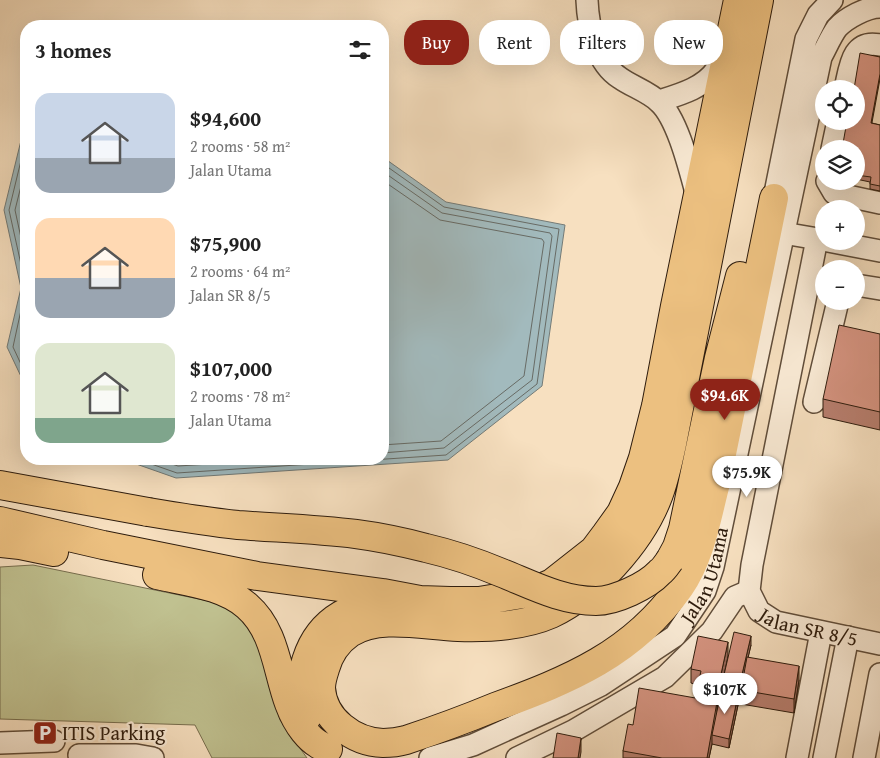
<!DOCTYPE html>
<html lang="en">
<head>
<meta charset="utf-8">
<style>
	body { margin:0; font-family:"Gentium Book Plus",serif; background:#f2f2f2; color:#222; height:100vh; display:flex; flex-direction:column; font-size:19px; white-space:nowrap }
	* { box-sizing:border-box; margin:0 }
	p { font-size:16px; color:#767676 }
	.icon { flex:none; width:28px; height:28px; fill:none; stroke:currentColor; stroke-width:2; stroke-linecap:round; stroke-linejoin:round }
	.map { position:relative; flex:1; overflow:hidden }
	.side { position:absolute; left:20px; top:20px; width:369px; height:445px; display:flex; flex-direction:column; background:#fff; border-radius:20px; box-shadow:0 5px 20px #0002 }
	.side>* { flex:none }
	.guide { position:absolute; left:404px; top:20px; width:401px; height:45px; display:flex; gap:10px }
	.buttons { position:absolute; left:815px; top:80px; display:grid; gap:10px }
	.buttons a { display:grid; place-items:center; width:50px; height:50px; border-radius:50%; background:#fff; box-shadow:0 5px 20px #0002; font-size:25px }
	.price { position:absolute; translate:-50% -42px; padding:0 11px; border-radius:18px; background:#fff; color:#222; font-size:16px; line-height:32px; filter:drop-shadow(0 1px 2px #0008) }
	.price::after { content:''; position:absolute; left:50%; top:30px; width:15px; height:11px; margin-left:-8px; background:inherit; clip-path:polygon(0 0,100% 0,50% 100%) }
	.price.active { background:#8f2418; color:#fff }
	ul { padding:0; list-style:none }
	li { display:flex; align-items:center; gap:15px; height:125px; padding:0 15px }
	li span { display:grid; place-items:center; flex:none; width:140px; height:100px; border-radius:15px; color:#555 }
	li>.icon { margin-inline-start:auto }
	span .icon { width:60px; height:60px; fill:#fffc; stroke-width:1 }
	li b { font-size:21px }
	h2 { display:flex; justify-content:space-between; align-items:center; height:60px; padding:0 15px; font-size:21px }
	.tag { padding:0 18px; border-radius:20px; background:#fff; box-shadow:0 5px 20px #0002; font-size:18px; line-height:45px }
	.tag.active { background:#8f2418; color:#fff }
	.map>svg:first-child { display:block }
	.green { fill:#c0c190; stroke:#776e4e }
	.water { fill:#a2babd; stroke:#747b77 }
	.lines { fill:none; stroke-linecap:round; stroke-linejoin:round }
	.shore { stroke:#686b65; stroke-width:1 }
	.minor-casing { stroke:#604d3a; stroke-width:24 }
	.highway-casing { stroke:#2e1c0d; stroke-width:30 }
	.minor { stroke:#faebd6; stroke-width:21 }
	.highway { stroke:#ecc080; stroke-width:28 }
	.highway-bridge-casing { stroke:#2e1c0d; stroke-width:30; stroke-linecap:butt }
	.highway-bridge { stroke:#ecc080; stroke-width:28 }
	.wall { fill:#b77e6e; stroke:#2e1c0d }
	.shaded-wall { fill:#95675a; stroke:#2e1c0d }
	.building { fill:#d59380; stroke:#2e1c0d }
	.labels { text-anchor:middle; stroke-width:4.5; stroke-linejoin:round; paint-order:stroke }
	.street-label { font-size:20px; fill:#2e1c0d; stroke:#faebd6 }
	.poi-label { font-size:20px; fill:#2e1c0d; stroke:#faebd6; text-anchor:start }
</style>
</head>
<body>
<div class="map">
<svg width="880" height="758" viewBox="0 0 880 758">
	<rect width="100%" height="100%" fill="#f7e0c0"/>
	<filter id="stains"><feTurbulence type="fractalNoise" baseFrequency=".004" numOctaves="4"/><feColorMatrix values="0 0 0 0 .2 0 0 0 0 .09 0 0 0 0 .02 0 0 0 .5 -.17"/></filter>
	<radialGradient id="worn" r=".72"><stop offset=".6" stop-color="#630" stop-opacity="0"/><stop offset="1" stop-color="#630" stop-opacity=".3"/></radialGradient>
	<!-- green -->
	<path class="green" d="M33 565 228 605 260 641 280 720 307 758H212L195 725 0 719V567Z"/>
	<!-- water -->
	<path class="water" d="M26 120V387L7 347 21 288 4 210Z
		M383 154 384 158 446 202 565 225 542 386 448 460 176 478 122 459H382Z"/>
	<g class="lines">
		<!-- shore -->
		<path class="shore" d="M26 140 9 210 26 287 13 347 26 375
			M26 166 15 210 26 261
			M382 171 442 213 550 233 552 236 532 380 444 448 382 453
			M382 180 440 220 542 239 544 242 524 376 441 441 382 445
			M137 459 177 473 446 455 537 384 559 229 444 207 382 163
			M156 459 178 466 290 459"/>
		<defs>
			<g id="minor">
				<path d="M587 0C588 26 596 63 620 78 631 86 649 92 659 102 678 119 690 171 697 196"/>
				<path d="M845 89C850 68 851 39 880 45"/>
				<path d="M659 101C678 95 704 88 716 70 719 66 721 60 724 56"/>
				<path d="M832 149 838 121"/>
				<path d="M827 181 834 193 880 203"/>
				<path d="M774 198 806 39 818 15 832 0"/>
				<path d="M783 233 824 240"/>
				<path id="s1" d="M817 239 752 565 749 591 759 611 776 622 880 644"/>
				<path d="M828 241 880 251"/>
				<path d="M856 285 880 289"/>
				<path d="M814 402 838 301"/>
				<path d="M0 743 54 741"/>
				<path d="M79 755H136L153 758"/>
				<path id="s2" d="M430 758 473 745 561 705 601 685 675 636 705 591 713 567 821 57C826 48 831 36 837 28 846 18 867 7 880 7"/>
				<path d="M517 758 573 731 665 677 712 631 735 597 749 591"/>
				<path d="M797 758 821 632"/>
				<path d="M824 758 848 637"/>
				<path d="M864 758 880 674"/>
			</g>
			<path id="highway" d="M759 0 672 444C668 463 664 482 657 499 640 542 594 594 551 614 524 626 487 628 458 627 425 626 379 614 350 633 337 642 329 654 325 669 323 675 321 682 321 688 323 720 354 742 383 743 391 743 399 742 406 740 436 730 466 719 495 707 569 680 633 654 680 587 701 557 707 517 716 483L774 198
				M0 485 148 512
				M0 521 103 545 257 576 383 593 420 600 450 601H479L529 593 552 583 594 550 606 534 621 513 633 487 643 458 656 406 675 306 738 0
				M0 543 20 545 54 552
				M670 560 677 547 683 529 719 358 740 276
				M157 575C187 582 223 585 247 606 284 638 275 695 304 731 308 736 313 741 318 744 321 746 325 748 328 749
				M307 717C294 681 307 635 341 615 357 606 374 603 392 602"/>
		</defs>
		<!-- minor casing -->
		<use href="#minor" class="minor-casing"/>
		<!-- highway casing -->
		<use href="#highway" class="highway-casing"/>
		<!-- minor -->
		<use href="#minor" class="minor"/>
		<!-- highway -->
		<use href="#highway" class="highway"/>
		<defs>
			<path id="highway-bridge" d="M148 512C178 517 208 522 238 525 278 528 317 529 356 534 379 537 403 542 426 548 452 554 478 563 502 573 532 585 562 601 596 601 615 601 647 586 660 572 664 569 667 564 670 560"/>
		</defs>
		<!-- highway-bridge casing -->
		<use href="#highway-bridge" class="highway-bridge-casing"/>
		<!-- highway-bridge -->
		<use href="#highway-bridge" class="highway-bridge"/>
	</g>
	<!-- wall -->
	<path class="wall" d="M872 123 880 125V191L870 189V182L856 179V149Z
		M880 334V430L823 417V399Z
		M751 645 748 657 799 680 794 713 741 704 742 685 740 693 723 689V679Z
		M728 656 717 711 738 705 729 748 712 744 709 758H623V751L633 725 695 698 698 685 691 683V669Z"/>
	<!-- shaded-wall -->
	<path class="shaded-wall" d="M880 74V79L871 128V123Z
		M751 636V645L740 693V683Z
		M728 642V656L717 708V716L712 735V744L709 758H707L715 702Z
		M799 666V680L794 713V699Z
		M738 695V705L729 748V739Z
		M581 738V752L580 758H578Z"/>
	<!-- building -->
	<path class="building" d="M860 53 880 57V74L871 123 880 125V186L870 184 871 177 856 175V149H842L847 121H856V89H854Z
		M839 325 880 334V412L823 399Z
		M734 632 751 636 740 683 723 679Z
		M698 636 728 642 715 702H717L707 758H662L623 751 628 724 633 725 639 688 701 699V698L695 697 701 671 691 669Z
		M747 657 799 666 794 699 741 690Z
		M721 692 738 695 729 739 712 735Z
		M557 733 581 738 578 758H553Z"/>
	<!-- icons -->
	<defs>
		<symbol id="parking-square" viewBox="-11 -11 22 22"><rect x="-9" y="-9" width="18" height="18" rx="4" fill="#8f2418" stroke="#faebd6"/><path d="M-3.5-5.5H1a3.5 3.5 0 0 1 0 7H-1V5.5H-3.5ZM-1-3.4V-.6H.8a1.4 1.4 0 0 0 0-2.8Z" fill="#fff"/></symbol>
	</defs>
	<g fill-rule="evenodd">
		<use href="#parking-square" x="31" y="719" width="28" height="28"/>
	</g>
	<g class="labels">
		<!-- street labels -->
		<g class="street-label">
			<text dy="7" stroke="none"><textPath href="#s2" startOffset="344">Jalan Utama</textPath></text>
			<text dy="7" stroke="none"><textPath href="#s1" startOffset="434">Jalan SR 8/5</textPath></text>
		</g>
		<!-- poi labels -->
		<g class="poi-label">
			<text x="62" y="740">ITIS Parking</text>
		</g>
	</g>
	<rect width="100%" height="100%" filter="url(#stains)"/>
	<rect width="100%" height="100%" fill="url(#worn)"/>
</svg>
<div class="buttons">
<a><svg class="icon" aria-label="locate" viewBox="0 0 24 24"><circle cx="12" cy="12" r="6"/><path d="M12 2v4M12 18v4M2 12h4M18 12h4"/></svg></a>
<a><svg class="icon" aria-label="layers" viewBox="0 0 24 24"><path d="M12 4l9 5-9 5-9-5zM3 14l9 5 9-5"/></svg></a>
<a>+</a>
<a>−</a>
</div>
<b class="price active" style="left:725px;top:421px">$94.6K</b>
<b class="price" style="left:747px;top:498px">$75.9K</b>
<b class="price" style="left:725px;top:715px">$107K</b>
<div class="guide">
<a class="tag active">Buy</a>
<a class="tag">Rent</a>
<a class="tag">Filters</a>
<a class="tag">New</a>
</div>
<section class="side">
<h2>3 homes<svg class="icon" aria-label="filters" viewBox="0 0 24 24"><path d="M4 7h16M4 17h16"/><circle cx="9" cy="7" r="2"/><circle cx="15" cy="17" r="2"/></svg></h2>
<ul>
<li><span style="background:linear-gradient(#c9d6e8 65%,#9aa5b1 0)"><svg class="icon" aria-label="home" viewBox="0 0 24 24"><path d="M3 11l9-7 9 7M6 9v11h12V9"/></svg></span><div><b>$94,600</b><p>2 rooms · 58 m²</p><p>Jalan Utama</p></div></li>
<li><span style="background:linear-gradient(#ffd9b3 60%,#9aa5b1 0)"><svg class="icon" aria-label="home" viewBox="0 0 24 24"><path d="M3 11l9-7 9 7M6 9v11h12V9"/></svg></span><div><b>$75,900</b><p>2 rooms · 64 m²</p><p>Jalan SR 8/5</p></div></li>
<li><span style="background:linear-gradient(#dfe7d0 75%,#7fa58c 0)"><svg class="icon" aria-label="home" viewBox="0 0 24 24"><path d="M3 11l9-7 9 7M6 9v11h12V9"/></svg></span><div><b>$107,000</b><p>2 rooms · 78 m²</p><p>Jalan Utama</p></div></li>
</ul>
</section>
</div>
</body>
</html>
